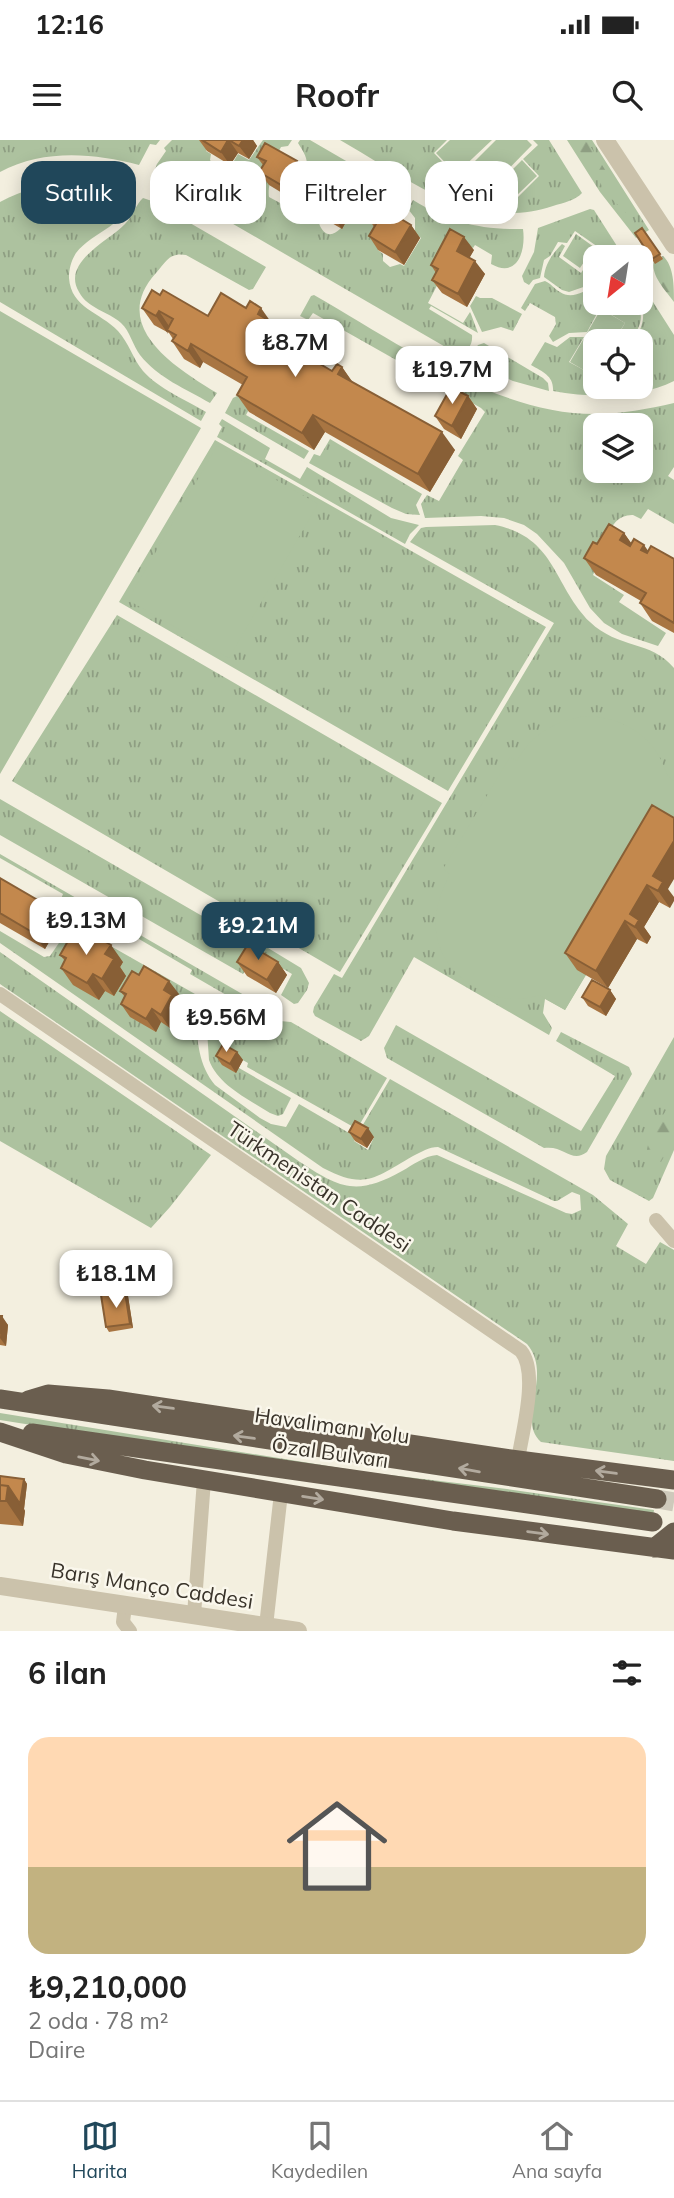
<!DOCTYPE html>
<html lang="tr">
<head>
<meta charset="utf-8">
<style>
	body { margin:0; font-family:Mulish,sans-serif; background:#f2f2f2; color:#222; height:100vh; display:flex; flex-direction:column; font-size:26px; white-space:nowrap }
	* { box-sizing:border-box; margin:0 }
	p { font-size:23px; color:#767676 }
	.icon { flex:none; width:38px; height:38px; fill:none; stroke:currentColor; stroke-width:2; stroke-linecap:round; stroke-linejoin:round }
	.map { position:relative; height:1491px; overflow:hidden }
	.drawer { display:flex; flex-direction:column; background:#fff; flex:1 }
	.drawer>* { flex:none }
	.banner { position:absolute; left:21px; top:21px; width:634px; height:63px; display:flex; gap:14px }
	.needle { width:46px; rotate:210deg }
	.buttons { position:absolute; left:583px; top:105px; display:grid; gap:14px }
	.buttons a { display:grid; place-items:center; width:70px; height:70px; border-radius:14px; background:#fff; box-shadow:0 4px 18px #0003; font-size:35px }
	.price { position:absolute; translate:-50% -60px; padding:0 16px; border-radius:14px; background:#fff; color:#222; font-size:23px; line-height:46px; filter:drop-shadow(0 2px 4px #0008) }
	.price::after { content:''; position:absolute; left:50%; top:42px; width:21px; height:16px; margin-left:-10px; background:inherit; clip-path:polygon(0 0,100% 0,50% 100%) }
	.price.current { background:#20475a; color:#fff }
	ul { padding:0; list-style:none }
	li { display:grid; align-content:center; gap:14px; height:371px; padding:0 28px }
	li span { display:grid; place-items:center; height:217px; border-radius:21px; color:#555 }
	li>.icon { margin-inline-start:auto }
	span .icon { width:126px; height:126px; fill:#fffc; stroke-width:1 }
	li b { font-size:30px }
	h2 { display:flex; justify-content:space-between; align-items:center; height:84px; padding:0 28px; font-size:30px }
	.tag { padding:0 24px; border-radius:21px; background:#fff; box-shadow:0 4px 18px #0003; font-size:24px; line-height:63px }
	.tag.current { background:#20475a; color:#fff }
	.status { display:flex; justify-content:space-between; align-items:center; height:49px; padding:0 35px; background:#fff; direction:ltr }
	.status svg { height:19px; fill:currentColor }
	header { display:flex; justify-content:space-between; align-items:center; height:91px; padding:0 28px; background:#fff; font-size:32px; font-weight:700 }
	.tabs { display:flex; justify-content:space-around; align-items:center; height:98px; border-top:2px solid #e0e0e0; background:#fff; font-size:19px; color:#767676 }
	.tabs a { display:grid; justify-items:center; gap:4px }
	.tabs .current { color:#20475a }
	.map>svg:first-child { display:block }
	.grass { fill:url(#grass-tufts); fill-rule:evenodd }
	.forest { fill:url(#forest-firs) }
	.garden { fill:#adc29f }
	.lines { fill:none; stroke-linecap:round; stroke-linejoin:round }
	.trunk-tunnel { stroke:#cec9bb; stroke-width:19; stroke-dasharray:19 10; stroke-linecap:butt }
	.minor { stroke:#cbc2ab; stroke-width:14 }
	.tertiary { stroke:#cbc2ab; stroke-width:18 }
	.trunk { stroke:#6a5e4f; stroke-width:19 }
	.wall { fill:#a87542 }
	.shaded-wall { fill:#885f36 }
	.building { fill:#c3884d; stroke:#885f36; stroke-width:2 }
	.oneway { stroke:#b2aa9e }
	.labels { text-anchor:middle; stroke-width:5; stroke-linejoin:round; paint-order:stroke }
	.street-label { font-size:21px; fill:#39332a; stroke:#faf7ec }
</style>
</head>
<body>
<div class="status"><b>12:16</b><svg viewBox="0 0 49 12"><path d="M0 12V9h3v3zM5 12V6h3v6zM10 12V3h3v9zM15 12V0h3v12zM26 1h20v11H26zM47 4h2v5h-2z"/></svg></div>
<header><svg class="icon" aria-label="menu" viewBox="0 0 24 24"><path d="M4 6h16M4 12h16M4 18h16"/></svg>Roofr<svg class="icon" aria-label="search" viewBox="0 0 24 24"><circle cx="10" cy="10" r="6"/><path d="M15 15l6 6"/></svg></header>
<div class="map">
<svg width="674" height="1491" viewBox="0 0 674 1491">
	<defs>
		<pattern id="grass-tufts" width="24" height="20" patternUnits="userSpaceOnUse" patternTransform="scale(1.75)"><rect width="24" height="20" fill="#adc29f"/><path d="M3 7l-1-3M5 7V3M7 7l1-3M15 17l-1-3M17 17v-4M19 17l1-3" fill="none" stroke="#8e9e82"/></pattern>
		<pattern id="forest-firs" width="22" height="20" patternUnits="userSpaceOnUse" patternTransform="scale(1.75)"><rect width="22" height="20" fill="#adc29f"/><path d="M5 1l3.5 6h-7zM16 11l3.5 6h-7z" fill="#8e9e82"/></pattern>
	</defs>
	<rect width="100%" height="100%" fill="#f3efdf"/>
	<!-- grass -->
	<path class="grass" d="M0 0H160L156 5 150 4 139 25C92 13 44 9 0 32Z
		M172 0H212L206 11 211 14 210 20 213 24 221 27 228 24 231 26 238 14 249 20 263 0H292L288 6 281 7C275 18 267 47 269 57L282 64 295 60 309 35 305 32C310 20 304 13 298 3L300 0H310L372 36 368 44H351L341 51 331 48 317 75C319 78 318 82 320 86 329 104 343 88 348 78L359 84 374 59 371 54 378 39 406 56 399 69 390 70 377 92 379 104 378 110 383 114V121L390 127 400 124 404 126 421 98 415 94V78L408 69 413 60C448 82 481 90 523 89 526 110 518 139 491 124L492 115 475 105 473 108 460 101 428 163 463 183 470 172 471 174 478 193 431 166 429 169 472 195C473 206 467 210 461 216L152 37 157 24 166 11 164 8Z
		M340 0H447L434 13 456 36 463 30 487 53 499 42 516 59 539 36 523 19 538 5 533 0H549L582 53C576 60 563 63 553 66 472 93 407 38 340 0Z
		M567 0H592L649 90 636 98 600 52Z
		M73 41 96 42 134 53C129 85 93 91 76 113 71 121 69 129 69 138 71 168 100 172 118 191 129 203 133 219 143 231 159 249 186 260 206 272L201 281 0 162V62C24 49 46 44 73 41Z
		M143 58 152 61 266 127 253 149 249 150 186 115C169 112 166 122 156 133 108 186 176 228 217 253L210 263C186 249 158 238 140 215 133 206 130 191 121 183 108 171 88 169 79 152 61 122 109 101 125 84 133 76 136 64 143 58Z
		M590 69 594 70 624 117H595V143L569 152 562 150 544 137C545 124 553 113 562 104L565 106 559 117 581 133 598 107 575 91 567 103 558 102 550 116 544 120 540 138 533 140 529 145 524 142 522 136 534 112 538 88Z
		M576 94 594 107 580 128 563 116Z
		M545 141C552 144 553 148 560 152 572 160 584 151 595 146V163H636C646 177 639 189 630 201H623L617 197 625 183 600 168 587 192 569 193 553 202 549 196 556 184 555 177 530 163 525 171 521 168 535 144Z
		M641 143 674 195V241C638 259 592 258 553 251 554 236 543 232 531 225L545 202 557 207 570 197H584L569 222 595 236V247H640V201H634C650 176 640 169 641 143Z
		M314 155C398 203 496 274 595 274 622 274 648 269 674 263V327L668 336 674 340V384L648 369 641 379 633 375C605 374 604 415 593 435L624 455 619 462 666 493 658 506 622 494 604 483 590 468 564 423 537 394 524 385 504 378 481 376 425 378 421 364 427 355 439 361 463 320 458 316 485 272 481 268 313 173 308 180 300 176 311 156ZM595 285H640V331H595Z
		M476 156 480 158H492L522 174 513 191 501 187 482 192 470 166Z
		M484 203 543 238 548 243 549 251 513 241 472 222 471 215 478 205Z
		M241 254 255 258 246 275 309 311 304 319 225 273 233 258Z
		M222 279 270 308 265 319 300 339 307 327 391 378 419 385 410 394 405 404 217 297 222 287 219 284Z
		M330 299 422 354 416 365 420 375 406 374 392 368 309 323 314 314 320 316Z
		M215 300 546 487 448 651 119 462Z
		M495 385C556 397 553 445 590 482 618 509 651 500 674 528V689L565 870 545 859 543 873 552 888 549 895 414 817 369 896 361 901 315 876 313 872 314 867 334 834 342 838 554 483 410 402 421 388 426 387Z
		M117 475 442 663 340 832 12 641Z
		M0 659 216 784 220 779 301 828 309 843 307 850 298 863 294 864 281 855 292 834 256 813 243 834 0 695Z
		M0 714 244 855 228 856 190 834 192 830 115 785 112 789 61 759 63 754 0 718Z
		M72 784 195 854C197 885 194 920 215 945L260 978 271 984 286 987 299 964 356 997 354 1001 368 1010 374 997 361 988 390 939 593 1055 628 1084 616 1106 646 1124 660 1102 674 1110V1321L541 1302C515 1278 554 1236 527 1204L0 844V812L300 1022C341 1049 357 1056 402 1031 413 1025 424 1016 437 1015L566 1073 572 1074 581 1070 580 1055 572 1052 557 1061H554L438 1007C429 1007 421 1012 413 1016 375 1038 365 1050 323 1028L0 803V791L44 817 50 816Z
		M205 860 224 870H257L280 881 291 882 387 938 357 989 247 927 248 923 230 913 239 928 291 958 283 974 278 976 270 973C248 959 218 945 209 920Z
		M0 871 211 1015 170 1067 151 1088 0 1001Z
		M396 885 581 991 615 936 556 901 561 892 629 927 632 934 587 1012C571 1024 565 1005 544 1008L387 918 384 908Z
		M674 897V1010L653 1058 649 1061 610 1040 604 1029 606 1016Z
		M0 1273 365 1332 507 1349 654 1370 653 1376 366 1338 0 1280Z"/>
	<!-- forest -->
	<path class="forest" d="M571 0 587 1 614 44 622 52 632 76 626 73 603 50 598 35Z
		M663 116C674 126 674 146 674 162 666 151 650 135 654 121Z
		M674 956C674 978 674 1002 661 1022L656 1020 647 1010C651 987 665 976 674 956Z"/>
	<!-- garden -->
	<path class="garden" d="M450 0H492L456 34 436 13Z
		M496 0H527L532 5 487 51 466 30Z
		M522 20 537 36 515 57 501 41Z
		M601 169 625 183 614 201H595L594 236 570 222Z
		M0 171 201 288 0 634Z
		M217 306 318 364 229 518 128 460Z
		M587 576C617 577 646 591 660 618 665 627 665 635 674 641V684L565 870 539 855C496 871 441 838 436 791 434 770 441 752 450 734L443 729 510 617 517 621C532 593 557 580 587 576Z"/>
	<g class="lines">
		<!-- trunk-tunnel -->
		<path class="trunk-tunnel" d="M657 1359 674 1362"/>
		<!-- minor -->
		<path class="minor" d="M0 854 521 1211C539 1233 522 1293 518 1320
			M656 1080 674 1101
			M125 1466 123 1482 130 1491
			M194 1475 204 1340
			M266 1486 281 1353"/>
		<!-- tertiary -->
		<path class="tertiary" d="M605 0 674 105
			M0 1446 298 1491"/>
		<!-- trunk -->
		<path class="trunk" d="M0 1259 657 1359
			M28 1260 48 1254 108 1259 518 1320 674 1340
			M0 1292 66 1314 145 1330 453 1381 674 1410
			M32 1293 653 1382
			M654 1408 674 1392"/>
	</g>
	<!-- wall -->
	<path class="wall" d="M199 0H253L257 6 249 19 238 13 230 25 207 11Z
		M257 17 307 34 292 59 269 45 259 32 263 25Z
		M357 57 366 70 359 84 348 78 342 89 318 75 309 62Z
		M369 79 411 85 420 98 404 125 378 110 369 96 374 87Z
		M642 88 663 119 655 124 635 93Z
		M474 110 469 118 485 134 467 167 442 153 432 140 436 133 431 125Z
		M160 155 208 176 270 181 294 205 293 207 332 231 342 227 352 242 455 310 430 352 325 292 314 310 249 272 237 255 243 245 203 222 200 228 184 219 172 201 173 199 169 193 154 185 142 168Z
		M468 256 477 269 461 299 444 289 435 276Z
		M624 393 631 403 648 411 674 419V493L652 481 640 463 641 461 596 435 584 418 597 404Z
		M674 678 668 749 670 768 659 762 644 787 651 797 647 804 637 799 608 848 577 830 565 813Z
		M0 738 60 783 45 809 0 783Z
		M60 815 123 822 120 827 126 836 114 856 105 851 99 860 73 845 61 828 65 821Z
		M237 822H278L287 835 276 853 247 836Z
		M610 850 616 859 606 876 588 866 582 857Z
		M120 851 179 854 175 860 181 868 170 888 161 882 156 892 130 877 121 864 125 857Z
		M237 912 243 920 236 933 222 925 216 916Z
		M349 992 374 997 367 1008 355 1001Z
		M128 1156 133 1188 109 1192 106 1187Z
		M0 1176 8 1185 6 1206 0 1205Z
		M0 1336 24 1339 27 1344 24 1369 25 1371 23 1386 0 1384Z"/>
	<!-- shaded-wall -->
	<path class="shaded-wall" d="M229 0 238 13 230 25 221 12Z
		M243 0H253L257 6 249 19 239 6Z
		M297 21 307 34 292 59 283 46Z
		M357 57 366 70 359 84 349 70Z
		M339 64 348 78 342 89 332 75Z
		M411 85 420 98 404 125 395 112Z
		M464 97 474 110 466 124 457 111Z
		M475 121 485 134 467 167 458 154Z
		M261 168 273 185 258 174Z
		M159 171 171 189 167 190 168 194 156 176Z
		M282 188 294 205 288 215 276 198Z
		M191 204 203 222 200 228 188 211Z
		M342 227 354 244 338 234Z
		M468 256 477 269 461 299 452 286Z
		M313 275 325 292 314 310 302 293Z
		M442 292 455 310 430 352 418 334Z
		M624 393 636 410 620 400Z
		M644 405 656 422 641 410Z
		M674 701V739L668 749 674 757V761L670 768 658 751 653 736Z
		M647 745 659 762 644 787 651 797 647 804 635 787 630 774Z
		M48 766 60 783 45 809 32 792Z
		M625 781 637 799 608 848 596 831Z
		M111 805 123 822 120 827 126 836 114 856 102 839 105 814Z
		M278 822 287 835 276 853 267 840Z
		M93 834 105 851 99 860 87 843Z
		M169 841 179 854 175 860 181 868 170 888 161 875 164 850Z
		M610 850 616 859 606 876 600 867Z
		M152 869 161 882 156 892 146 879Z
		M237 912 243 920 236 933 230 924Z
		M368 988 374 997 367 1008 361 999Z
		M125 1152 128 1156 133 1188 130 1184Z
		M2 1176 8 1185 6 1206 0 1198Z
		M24 1339 27 1344 24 1369 25 1371 23 1386 6 1361 8 1346Z"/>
	<!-- building -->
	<path class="building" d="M202 0H228L221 12Z
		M229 0H243L239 6Z
		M265 3 297 21 283 46 259 32 266 21 257 17Z
		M323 37 357 57 349 70 339 64 332 75 309 62Z
		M378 65 411 85 395 112 369 96 376 84 369 79Z
		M642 88 660 114 652 119 635 93Z
		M450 89 464 97 457 111 475 121 458 154 432 140 438 129 431 125Z
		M152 150 160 155 163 150 208 176 221 153 246 168 250 161 261 168 258 174 282 188 276 198 332 231 337 224 342 227 338 234 442 292 418 334 313 275 302 293 237 255 247 237 191 204 188 211 172 201 176 195 167 190 173 179 159 171 156 176 142 168Z
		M451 247 468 256 452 286 435 276Z
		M609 384 624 393 620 400 630 406 634 399 644 405 641 410 647 413 651 406 674 419V483L640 463 646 453 584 418 593 402 597 404Z
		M652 665 674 678V701L653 736 663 742 658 751 647 745 630 774 639 780 635 787 625 781 596 831 565 813Z
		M0 738 48 766 32 792 0 773Z
		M84 790 111 805 105 814 114 819 102 839 93 834 87 843 61 828 66 818 60 815 72 794 80 798Z
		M248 804 278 822 267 840 237 822Z
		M144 826 169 841 164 850 172 855 161 875 152 869 146 879 121 864 126 854 120 851 132 831 139 835Z
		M592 840 610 850 600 867 582 857Z
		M223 904 237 912 230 924 216 916Z
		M355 981 368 988 361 999 349 992Z
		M125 1152 130 1184 106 1187 101 1155Z
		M0 1176H2L0 1194Z
		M0 1336 24 1339 20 1364 8 1346 0 1345Z
		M0 1345 8 1346 6 1361H0Z"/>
	<!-- one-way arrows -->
	<defs><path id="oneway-shaft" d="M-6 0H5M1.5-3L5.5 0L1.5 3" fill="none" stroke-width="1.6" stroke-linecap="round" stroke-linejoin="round" transform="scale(1.75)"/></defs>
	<g class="oneway">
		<use href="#oneway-shaft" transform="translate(163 1267) rotate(-172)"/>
		<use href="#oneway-shaft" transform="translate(244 1297) rotate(-172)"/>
		<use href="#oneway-shaft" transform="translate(89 1319) rotate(11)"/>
		<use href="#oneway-shaft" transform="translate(469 1330) rotate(-170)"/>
		<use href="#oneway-shaft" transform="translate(606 1332) rotate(-172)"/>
		<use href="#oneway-shaft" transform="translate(313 1358) rotate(9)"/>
		<use href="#oneway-shaft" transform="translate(538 1393) rotate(8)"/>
	</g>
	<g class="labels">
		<!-- street labels -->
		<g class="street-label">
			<text transform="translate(319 1047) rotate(34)" y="7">Türkmenistan Caddesi</text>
			<text transform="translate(332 1286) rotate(8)" y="7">Havalimanı Yolu</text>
			<text transform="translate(330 1313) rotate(8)" y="7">Özal Bulvarı</text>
			<text transform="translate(152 1446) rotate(9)" y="7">Barış Manço Caddesi</text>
		</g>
	</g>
</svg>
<div class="buttons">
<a><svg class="needle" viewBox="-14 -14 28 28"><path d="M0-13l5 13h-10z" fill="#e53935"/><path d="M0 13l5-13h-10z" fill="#767676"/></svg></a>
<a><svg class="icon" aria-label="locate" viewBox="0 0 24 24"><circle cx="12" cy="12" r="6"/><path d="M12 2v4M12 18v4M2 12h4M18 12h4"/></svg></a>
<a><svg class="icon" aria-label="layers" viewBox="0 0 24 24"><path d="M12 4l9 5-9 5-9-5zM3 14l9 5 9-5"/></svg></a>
</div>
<b class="price" style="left:295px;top:239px">₺8.7M</b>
<b class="price" style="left:452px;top:266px">₺19.7M</b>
<b class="price" style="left:86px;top:817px">₺9.13M</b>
<b class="price current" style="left:258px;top:822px">₺9.21M</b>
<b class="price" style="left:226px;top:914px">₺9.56M</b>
<b class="price" style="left:116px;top:1170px">₺18.1M</b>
<div class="banner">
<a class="tag current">Satılık</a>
<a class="tag">Kiralık</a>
<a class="tag">Filtreler</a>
<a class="tag">Yeni</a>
</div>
</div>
<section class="drawer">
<h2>6 ilan<svg class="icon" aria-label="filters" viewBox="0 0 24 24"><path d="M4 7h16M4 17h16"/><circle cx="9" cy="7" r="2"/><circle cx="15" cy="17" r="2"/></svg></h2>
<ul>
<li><span style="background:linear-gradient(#ffd9b3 60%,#c2b280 0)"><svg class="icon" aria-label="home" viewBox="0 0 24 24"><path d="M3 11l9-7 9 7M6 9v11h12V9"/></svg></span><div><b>₺9,210,000</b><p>2 oda · 78 m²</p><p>Daire</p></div></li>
</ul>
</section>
<nav class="tabs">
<a class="current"><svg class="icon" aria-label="map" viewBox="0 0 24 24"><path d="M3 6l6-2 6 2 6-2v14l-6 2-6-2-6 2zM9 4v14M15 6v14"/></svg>Harita</a>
<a><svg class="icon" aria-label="saved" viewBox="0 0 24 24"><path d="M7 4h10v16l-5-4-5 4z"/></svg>Kaydedilen</a>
<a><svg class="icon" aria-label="home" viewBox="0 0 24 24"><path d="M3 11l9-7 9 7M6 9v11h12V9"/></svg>Ana sayfa</a>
</nav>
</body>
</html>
